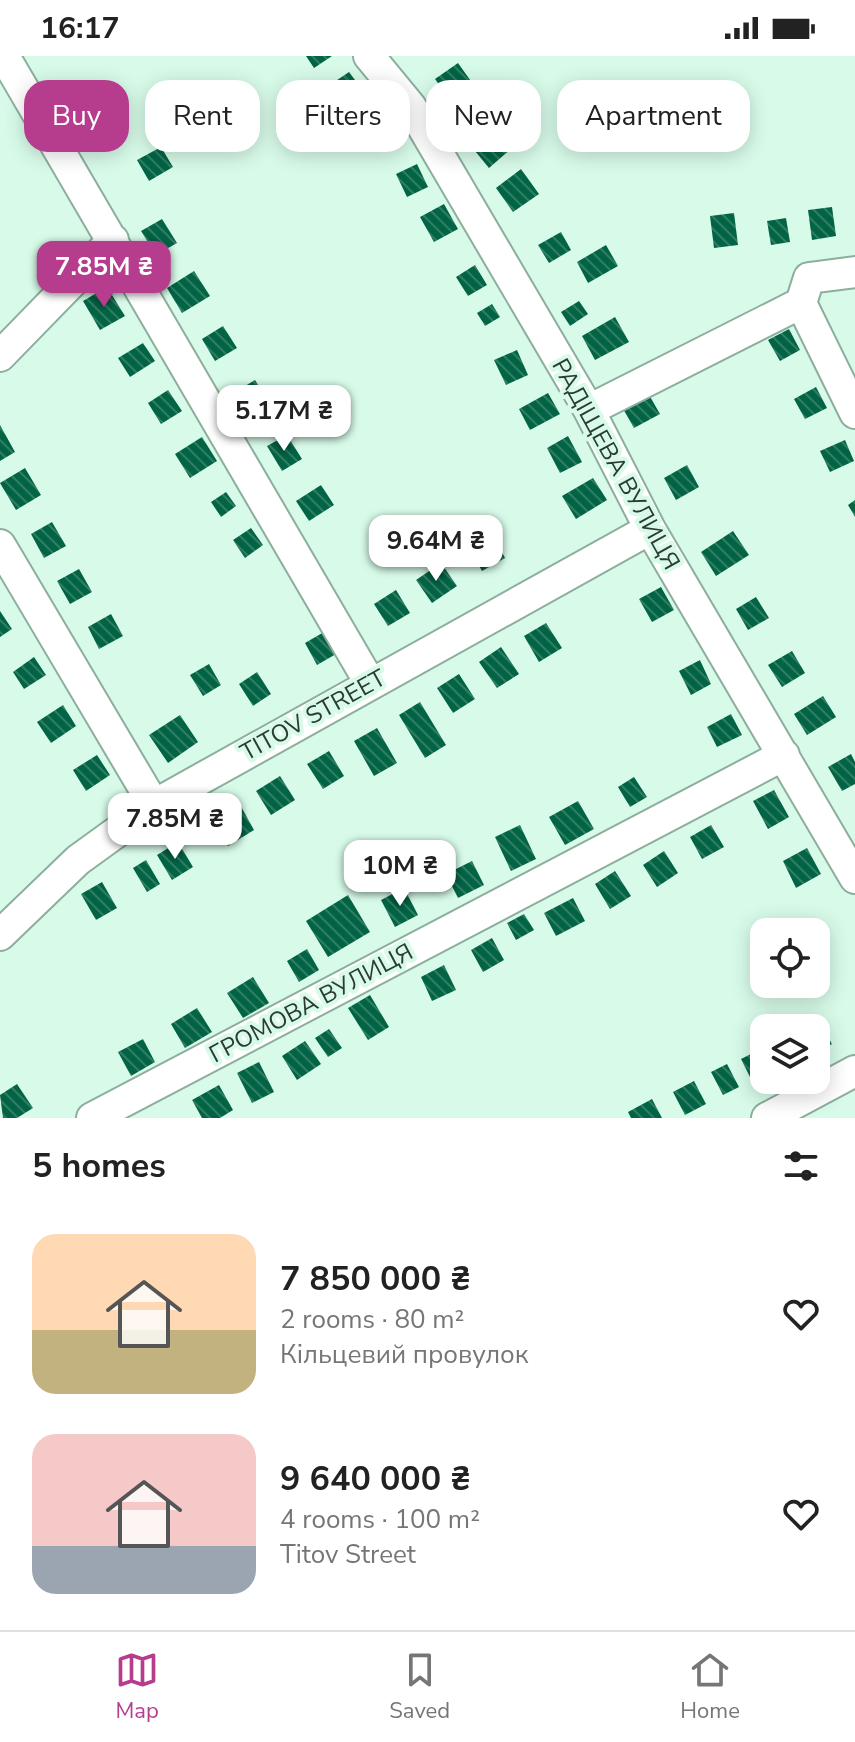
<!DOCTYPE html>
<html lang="en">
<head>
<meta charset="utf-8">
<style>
	body { margin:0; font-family:"Nunito Sans",sans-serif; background:#f6f6f6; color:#222; height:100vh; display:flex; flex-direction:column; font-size:30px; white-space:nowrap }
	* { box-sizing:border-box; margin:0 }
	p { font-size:26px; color:#767676 }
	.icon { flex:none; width:44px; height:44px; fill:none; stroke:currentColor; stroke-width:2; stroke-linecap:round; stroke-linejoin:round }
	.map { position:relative; height:1062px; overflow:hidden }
	.panel { display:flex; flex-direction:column; background:#fff; flex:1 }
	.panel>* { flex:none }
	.hud { position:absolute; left:24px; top:24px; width:808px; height:72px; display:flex; gap:16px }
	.controls { position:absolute; left:750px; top:862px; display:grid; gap:16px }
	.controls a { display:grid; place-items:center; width:80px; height:80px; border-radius:16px; background:#fff; box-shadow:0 4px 20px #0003; font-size:40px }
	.price { position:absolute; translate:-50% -68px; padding:0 18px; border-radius:16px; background:#fff; color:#222; font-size:26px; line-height:52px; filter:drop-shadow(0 2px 4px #0008) }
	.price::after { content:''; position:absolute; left:50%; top:48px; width:24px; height:18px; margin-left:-12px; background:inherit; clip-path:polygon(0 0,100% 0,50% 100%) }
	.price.current { background:#b63c8e; color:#fff }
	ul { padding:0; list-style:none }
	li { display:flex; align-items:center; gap:24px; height:200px; padding:0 32px }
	li span { display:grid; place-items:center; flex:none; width:224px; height:160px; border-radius:24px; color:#555 }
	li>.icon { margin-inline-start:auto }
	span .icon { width:96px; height:96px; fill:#fffc; stroke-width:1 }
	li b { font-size:34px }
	h2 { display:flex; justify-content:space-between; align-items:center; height:96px; padding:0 32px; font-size:34px }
	.tag { padding:0 28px; border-radius:24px; background:#fff; box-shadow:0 4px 20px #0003; font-size:28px; line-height:72px }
	.tag.current { background:#b63c8e; color:#fff }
	.status { display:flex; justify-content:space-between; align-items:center; height:56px; padding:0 40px; background:#fff; direction:ltr }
	.status svg { height:22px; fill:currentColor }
	.dock { display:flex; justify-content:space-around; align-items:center; height:112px; border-top:2px solid #e0e0e0; background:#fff; font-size:22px; color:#767676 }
	.dock a { display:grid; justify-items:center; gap:4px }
	.dock .current { color:#b63c8e }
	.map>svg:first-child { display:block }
	.building { fill:url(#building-back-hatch) }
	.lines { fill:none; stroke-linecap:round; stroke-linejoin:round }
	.minor-casing { stroke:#8dae9d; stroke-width:34 }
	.minor { stroke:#fff; stroke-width:30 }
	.labels { text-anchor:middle; stroke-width:8; stroke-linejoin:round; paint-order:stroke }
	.street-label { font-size:24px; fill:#2d3b34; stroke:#d8fbe9 }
</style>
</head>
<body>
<div class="status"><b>16:17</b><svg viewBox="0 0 49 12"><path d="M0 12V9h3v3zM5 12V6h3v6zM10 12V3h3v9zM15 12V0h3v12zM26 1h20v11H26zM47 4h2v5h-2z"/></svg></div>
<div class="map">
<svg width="855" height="1062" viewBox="0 0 855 1062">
	<defs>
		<pattern id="building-back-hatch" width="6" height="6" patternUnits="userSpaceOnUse" patternTransform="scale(2)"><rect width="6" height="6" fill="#026445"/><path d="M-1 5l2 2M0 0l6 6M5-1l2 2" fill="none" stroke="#327c64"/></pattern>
	</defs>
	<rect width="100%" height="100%" fill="#d8fbe9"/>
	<!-- building -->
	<path class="building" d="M306 0H332L314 12Z
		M458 7 473 28 451 45 435 23Z
		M349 16 367 40 332 64 315 39Z
		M473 50 485 67 466 79 455 63Z
		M379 57 391 76 368 90 355 71Z
		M99 59 110 77 89 90 78 72Z
		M496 76 511 93 489 112 475 95Z
		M161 91 173 111 149 125 137 104Z
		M417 108 428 131 407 141 396 118Z
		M521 113 539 138 513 156 496 132Z
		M444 148 458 173 434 186 420 161Z
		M832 151 836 180 812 184 808 154Z
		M734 157 738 189 714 192 710 160Z
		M786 162 790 186 771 189 767 165Z
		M162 163 177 187 156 199 141 175Z
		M561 176 571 194 549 207 538 189Z
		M606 189 618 210 588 227 577 206Z
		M475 209 487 229 468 240 456 221Z
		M194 215 210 240 182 257 167 232Z
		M107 231 125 260 100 274 83 245Z
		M579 245 588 258 570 270 561 256Z
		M492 248 500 261 485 270 477 257Z
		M615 261 629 286 595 304 582 280Z
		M223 270 237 292 215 305 202 283Z
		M789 273 800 294 780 305 768 284Z
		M143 287 155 305 130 321 118 302Z
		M517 294 528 319 506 329 494 304Z
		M255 324 268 345 248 357 235 336Z
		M816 331 827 352 805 363 794 343Z
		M168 334 182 355 161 368 148 347Z
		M548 337 560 358 530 374 519 353Z
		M648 337 660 358 634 372 622 351Z
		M0 369 15 396 0 405Z
		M287 379 302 403 282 415 267 390Z
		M568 380 582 406 560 417 547 392Z
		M202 381 217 405 190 422 175 398Z
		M845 384 854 405 830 416 820 395Z
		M687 409 699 431 676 444 664 422Z
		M25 412 41 439 16 454 0 427Z
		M593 422 607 444 576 463 562 440Z
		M321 429 334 449 309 465 296 445Z
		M226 436 236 450 221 461 211 446Z
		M855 444V461L848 449Z
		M52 466 66 490 44 502 31 478Z
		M251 472 263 489 245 502 233 484Z
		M733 475 749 499 716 520 701 496Z
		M492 478 505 502 482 515 468 491Z
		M441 507 457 530 432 547 416 524Z
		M79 513 92 536 70 548 57 525Z
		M661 531 674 554 652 566 639 543Z
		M396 534 410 557 388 570 374 548Z
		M756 541 769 562 748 574 736 553Z
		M0 555 12 573 0 581Z
		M111 558 123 580 99 593 88 571Z
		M546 567 562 592 539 606 524 580Z
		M324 576 336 598 317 609 305 587Z
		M501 591 519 618 497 632 479 606Z
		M792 595 805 617 782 631 768 609Z
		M34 601 46 619 24 633 13 616Z
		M700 604 711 628 691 639 679 615Z
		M209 608 221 629 203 640 190 619Z
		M257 616 271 638 253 650 239 628Z
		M459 618 475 643 453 657 437 632Z
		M823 640 836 661 807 679 794 658Z
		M420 646 446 689 425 702 399 659Z
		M63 649 76 670 51 687 37 666Z
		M731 658 742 679 717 691 707 671Z
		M180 659 198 686 168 707 149 679Z
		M377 672 397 707 374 720 354 685Z
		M329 695 344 720 323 733 307 708Z
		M851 698 855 706V728L842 735 828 711Z
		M97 699 110 719 86 735 73 714Z
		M280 720 295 744 271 759 256 735Z
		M634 721 647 741 630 751 618 731Z
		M774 734 789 761 768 773 753 745Z
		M578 745 594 773 565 789 549 761Z
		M239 747 254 774 228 790 212 763Z
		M520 769 536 803 511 815 495 781Z
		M711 769 724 791 702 803 690 781Z
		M178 786 193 811 172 824 157 799Z
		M807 792 821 818 796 832 783 805Z
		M664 795 678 817 657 831 643 809Z
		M146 804 160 828 147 836 133 812Z
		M472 805 484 829 458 842 446 818Z
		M615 815 631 840 610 853 595 828Z
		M102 826 117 852 96 864 81 838Z
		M404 832 418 859 395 871 381 844Z
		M348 839 370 876 328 901 306 865Z
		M573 842 585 865 556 880 544 857Z
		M524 858 534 874 516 884 507 867Z
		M492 882 504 904 483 916 471 894Z
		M307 893 319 914 299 926 287 905Z
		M444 909 456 934 432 945 421 921Z
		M253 921 269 947 243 962 227 937Z
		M370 939 389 971 368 984 348 952Z
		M197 952 212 976 185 992 171 968Z
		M821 968 832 988 819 995 816 971Z
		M329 973 342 992 328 1001 315 982Z
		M143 983 155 1006 131 1020 118 996Z
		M305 985 321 1008 297 1024 282 1000Z
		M761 993 764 1022 753 1027 741 1003Z
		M259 1006 274 1036 252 1047 237 1017Z
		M727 1008 739 1031 723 1039 711 1016Z
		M694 1025 706 1048 685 1059 673 1036Z
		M17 1028 33 1052 17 1062H3L0 1039Z
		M219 1029 233 1054 220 1062H202L192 1044Z
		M652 1043 662 1062H631L628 1056Z"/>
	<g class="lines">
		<defs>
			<path id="minor" d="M4 0 370 627
				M369 0 411 51 589 354 650 473 855 822
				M855 216 809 222 801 247 855 357
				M0 300 113 184
				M589 354 801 247
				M0 489 154 749
				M0 879 78 804 154 749 650 473
				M92 1062 784 699
				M767 1062 855 1015"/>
		</defs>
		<!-- minor casing -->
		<use href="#minor" class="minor-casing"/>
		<!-- minor -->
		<use href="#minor" class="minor"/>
	</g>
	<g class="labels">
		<!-- street labels -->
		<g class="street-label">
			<text transform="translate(616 408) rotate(61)" y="8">РАДІЩЕВА ВУЛИЦЯ</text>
			<text transform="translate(313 659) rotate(-29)" y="8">TITOV STREET</text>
			<text transform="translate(311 947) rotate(-28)" y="8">ГРОМОВА ВУЛИЦЯ</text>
		</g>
	</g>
</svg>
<div class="controls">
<a><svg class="icon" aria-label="locate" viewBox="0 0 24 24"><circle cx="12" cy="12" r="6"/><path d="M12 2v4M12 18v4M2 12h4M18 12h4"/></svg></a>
<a><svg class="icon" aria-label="layers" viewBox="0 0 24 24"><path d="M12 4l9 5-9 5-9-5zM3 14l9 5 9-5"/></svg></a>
</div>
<b class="price current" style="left:104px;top:253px">7.85M ₴</b>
<b class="price" style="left:284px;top:397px">5.17M ₴</b>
<b class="price" style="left:436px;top:527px">9.64M ₴</b>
<b class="price" style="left:175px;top:805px">7.85M ₴</b>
<b class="price" style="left:400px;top:852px">10M ₴</b>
<div class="hud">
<a class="tag current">Buy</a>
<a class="tag">Rent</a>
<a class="tag">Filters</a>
<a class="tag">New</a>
<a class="tag">Apartment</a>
</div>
</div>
<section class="panel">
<h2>5 homes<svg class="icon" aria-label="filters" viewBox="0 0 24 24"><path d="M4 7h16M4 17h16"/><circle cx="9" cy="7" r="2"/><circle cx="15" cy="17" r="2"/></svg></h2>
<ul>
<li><span style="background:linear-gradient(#ffd9b3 60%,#c2b280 0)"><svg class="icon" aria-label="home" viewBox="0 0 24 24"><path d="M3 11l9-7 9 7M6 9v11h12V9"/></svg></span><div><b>7 850 000 ₴</b><p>2 rooms · 80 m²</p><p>Кільцевий провулок</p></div><svg class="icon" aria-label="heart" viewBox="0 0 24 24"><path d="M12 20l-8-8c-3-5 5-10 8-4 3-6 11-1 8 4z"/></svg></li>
<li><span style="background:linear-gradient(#f6c9c9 70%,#9aa5b1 0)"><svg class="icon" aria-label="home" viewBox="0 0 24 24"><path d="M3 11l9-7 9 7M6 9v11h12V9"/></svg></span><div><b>9 640 000 ₴</b><p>4 rooms · 100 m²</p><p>Titov Street</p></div><svg class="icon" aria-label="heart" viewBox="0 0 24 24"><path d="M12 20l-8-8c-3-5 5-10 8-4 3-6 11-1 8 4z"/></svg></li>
</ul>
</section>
<nav class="dock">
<a class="current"><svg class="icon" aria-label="map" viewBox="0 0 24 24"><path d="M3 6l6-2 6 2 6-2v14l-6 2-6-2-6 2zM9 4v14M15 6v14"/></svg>Map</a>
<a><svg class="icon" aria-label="saved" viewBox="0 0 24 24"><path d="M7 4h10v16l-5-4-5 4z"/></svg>Saved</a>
<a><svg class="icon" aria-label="home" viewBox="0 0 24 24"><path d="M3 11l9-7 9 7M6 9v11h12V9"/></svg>Home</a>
</nav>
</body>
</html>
